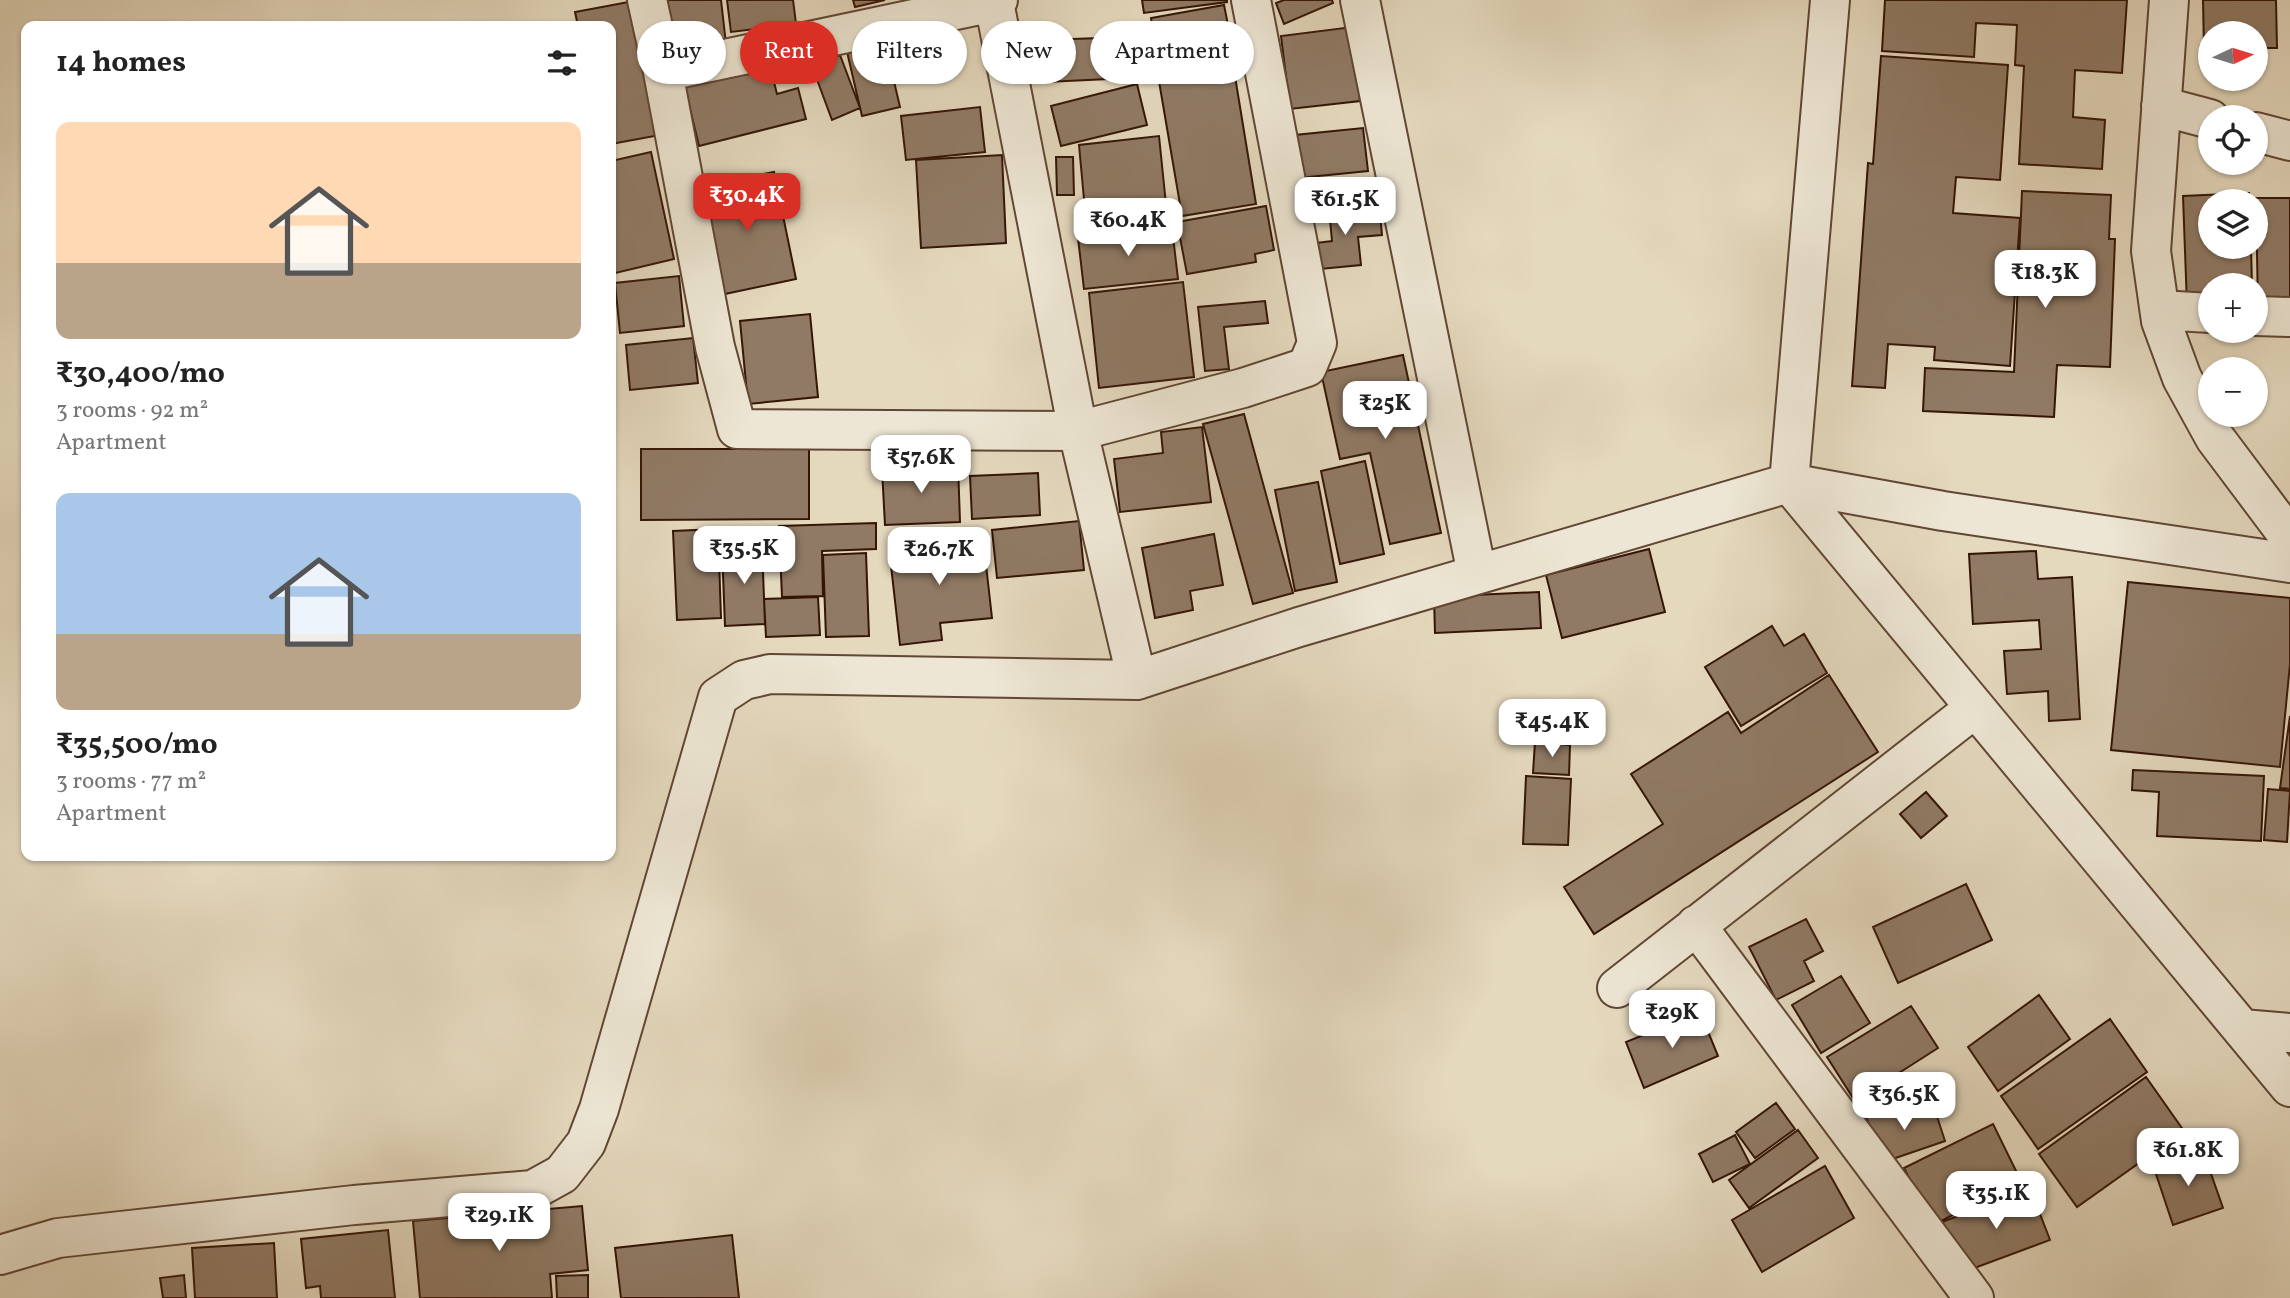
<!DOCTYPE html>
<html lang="en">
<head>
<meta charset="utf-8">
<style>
	body { margin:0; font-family:Vollkorn,serif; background:#f2f2f2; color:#222; height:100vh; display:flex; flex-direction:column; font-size:26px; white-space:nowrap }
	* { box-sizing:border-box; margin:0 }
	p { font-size:23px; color:#767676 }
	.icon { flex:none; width:38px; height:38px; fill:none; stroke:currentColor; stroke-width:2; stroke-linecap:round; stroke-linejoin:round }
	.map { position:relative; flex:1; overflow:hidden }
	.details { position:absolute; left:21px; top:21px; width:595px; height:840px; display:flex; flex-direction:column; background:#fff; border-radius:14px; box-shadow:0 2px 5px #0004 }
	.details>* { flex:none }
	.guide { position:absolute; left:637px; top:21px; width:665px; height:63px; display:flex; gap:14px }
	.needle { width:46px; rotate:86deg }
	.controls { position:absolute; left:2198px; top:21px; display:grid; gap:14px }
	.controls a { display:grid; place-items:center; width:70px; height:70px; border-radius:50%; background:#fff; box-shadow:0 2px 5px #0004; font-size:35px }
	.price { position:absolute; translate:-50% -60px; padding:0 16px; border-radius:14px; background:#fff; color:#222; font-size:23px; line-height:46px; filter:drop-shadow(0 2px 4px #0008) }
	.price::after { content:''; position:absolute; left:50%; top:42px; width:21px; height:16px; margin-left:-10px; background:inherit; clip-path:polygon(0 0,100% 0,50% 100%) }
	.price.current { background:#d93025; color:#fff }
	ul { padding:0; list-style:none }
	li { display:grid; align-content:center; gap:14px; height:371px; padding:0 35px }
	li span { display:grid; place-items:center; height:217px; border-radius:14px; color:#555 }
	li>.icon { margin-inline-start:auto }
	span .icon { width:126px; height:126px; fill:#fffc; stroke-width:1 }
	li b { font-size:30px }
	h2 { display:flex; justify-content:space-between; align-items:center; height:84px; padding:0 35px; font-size:30px }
	.pill { padding:0 24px; border-radius:32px; background:#fff; box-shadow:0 2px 5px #0004; font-size:24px; line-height:63px }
	.pill.current { background:#d93025; color:#fff }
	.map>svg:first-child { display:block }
	.building { fill:#907a65; stroke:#351506; stroke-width:2 }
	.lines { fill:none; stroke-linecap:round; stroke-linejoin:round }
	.street-casing { stroke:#614634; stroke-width:42 }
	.street { stroke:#ede6d4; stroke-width:38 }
</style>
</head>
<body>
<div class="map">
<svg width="2290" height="1298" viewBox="0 0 2290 1298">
	<rect width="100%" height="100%" fill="#e4d8bd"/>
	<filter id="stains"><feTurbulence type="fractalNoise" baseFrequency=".00286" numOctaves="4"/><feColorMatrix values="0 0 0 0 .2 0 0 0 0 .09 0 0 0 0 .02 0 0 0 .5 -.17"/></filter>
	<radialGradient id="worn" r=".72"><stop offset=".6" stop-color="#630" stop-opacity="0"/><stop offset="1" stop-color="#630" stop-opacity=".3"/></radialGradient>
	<!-- building -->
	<path class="building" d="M658 0H721L726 44 664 51Z
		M727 0H793L796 24 731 32Z
		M853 0H885L855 7Z
		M1142 0H1227V2L1144 13Z
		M1284 0H1332L1333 3 1284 24 1276 3Z
		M1885 0H2127L2122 73 2075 70 2073 117 2105 120 2102 169 2019 164 2024 66 2015 65 2017 25 1976 23 1974 57 1882 51Z
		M2203 0H2276L2277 48H2256V33H2210V50H2204Z
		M634 1 660 135 611 144V26H578L575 12Z
		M1224 5 1229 30 1155 43 1151 18Z
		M1352 27 1360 101 1290 109 1281 36Z
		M882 30 900 107 862 116 844 39Z
		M1129 37 1130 78 1046 82 1044 40Z
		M1229 40 1256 204 1182 216 1154 52Z
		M840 55 860 108 832 120 812 66Z
		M1881 56 2008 65 2000 180 1956 177 1953 213 2020 218 2010 366 1934 360 1935 347 1888 344 1885 388 1852 386 1868 163 1873 164Z
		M769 62 777 94 798 88 806 119 699 146 684 84Z
		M1137 84 1147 125 1061 146 1051 106Z
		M980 107 985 152 906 160 901 116Z
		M1363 128 1368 171 1299 178 1295 135Z
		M1159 136 1168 224 1087 232 1079 145Z
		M651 152 674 259 611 274V161Z
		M1002 155 1006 243 921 248 916 160Z
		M1056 157H1073L1074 195H1057Z
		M774 172 796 279 720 295 698 187Z
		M2022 191 2111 195 2109 239H2115L2110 367 2057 365 2054 417 1923 411 1925 368 2014 372Z
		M2249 193V201H2210V247H2251L2252 285H2210V305L2187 306 2183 196Z
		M2256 198H2290V308H2258Z
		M1379 204 1382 235 1358 237 1361 265 1310 270 1307 244 1332 241 1329 209Z
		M1266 206 1274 250 1255 254 1256 262 1187 274 1177 222Z
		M1172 228 1178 279 1084 289 1078 238Z
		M679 276 684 326 620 333 615 283Z
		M1183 282 1194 377 1099 388 1089 293Z
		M1265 301 1268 323 1224 327 1229 369 1205 371 1198 307Z
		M810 314 818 397 748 404 740 321Z
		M693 338 698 383 630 390 626 345Z
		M1403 355 1441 533 1390 544 1370 453 1340 459 1321 372Z
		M1244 414 1293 593 1253 604 1203 424Z
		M1202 427 1211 502 1120 512 1114 459 1163 453 1161 432Z
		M641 449H809V519L641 520Z
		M1365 461 1384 554 1340 564 1321 471Z
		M958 465 960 522 885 525 882 469Z
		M1038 473 1040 515 972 519 970 476Z
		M1318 482 1337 582 1295 591 1275 490Z
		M1079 521 1084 570 997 578 992 530Z
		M876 523V549L822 551 823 596 782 597 779 526Z
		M718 529 721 618 677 620 673 531Z
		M1214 534 1223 585 1190 591 1193 610 1155 618 1142 548Z
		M983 538 992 618 940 623 942 640 900 645 889 548Z
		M762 546 765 624 725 626 722 548Z
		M1649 549 1665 612 1562 638 1546 575Z
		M2036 551 2038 579 2072 577 2080 719 2049 721 2048 691 2007 694 2004 651 2041 649 2039 620 1973 624 1969 554Z
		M866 553 869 636 826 637 823 555Z
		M2128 582 2290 598V664L2280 767 2111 750Z
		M1539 592 1541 628 1435 633 1434 597Z
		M818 597 820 635 766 637 764 599Z
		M1772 626 1784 646 1804 634 1827 673 1741 726 1705 667Z
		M1829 675 1878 752 1594 934 1564 887 1663 824 1631 774 1728 712 1741 733Z
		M2290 716V789L2280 788Z
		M1535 742 1570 745 1569 775 1533 773Z
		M2133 770 2264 776 2261 841 2157 836 2159 792 2132 790Z
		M1526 776 1571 779 1568 845 1523 844Z
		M2268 789 2290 791 2287 842 2264 840Z
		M1926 792 1947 816 1921 838 1900 814Z
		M1966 884 1992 940 1898 983 1873 927Z
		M1806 919 1823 951 1804 961 1814 981 1776 1000 1749 947Z
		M1841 976 1870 1023 1821 1053 1792 1005Z
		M2039 995 2070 1039 1998 1091 1968 1047Z
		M1911 1006 1938 1048 1855 1101 1827 1057Z
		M1700 1012 1718 1056 1644 1088 1626 1042Z
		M2110 1019 2147 1072 2038 1149 2001 1096Z
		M2146 1077 2184 1131 2077 1207 2039 1154Z
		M1776 1103 1795 1129 1755 1158 1736 1132Z
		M1933 1104 1945 1141 1881 1163 1866 1116 1896 1106 1899 1116Z
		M1993 1124 2021 1181 1933 1225 1904 1168Z
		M1798 1130 1818 1158 1749 1208 1729 1180Z
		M1735 1135 1750 1164 1713 1182 1699 1154Z
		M2203 1151 2223 1208 2173 1225 2154 1168Z
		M1825 1166 1854 1218 1762 1272 1732 1220Z
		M2030 1188 2050 1240 1961 1273 1942 1222Z
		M582 1206 588 1270 550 1274 552 1298H420L413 1221Z
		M388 1230 395 1298H321L320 1286 306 1288 301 1239Z
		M732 1235 739 1298H621L615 1248Z
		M274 1243 277 1298H195L192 1248Z
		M184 1275 186 1298H163L160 1278Z
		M588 1275V1298H557L556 1276Z"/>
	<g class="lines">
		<defs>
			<path id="street" d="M647 0 663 72 715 347 737 429 1078 431 1243 388 1307 367 1317 343 1251 0
				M998 0 994 2 1078 431 1137 680
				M1360 0 1477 574
				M1830 0 1789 483 2290 1087
				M2169 0 2151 251 2161 321 2182 378 2215 438 2290 538
				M663 72 994 2
				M2161 106 2210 119
				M2256 132 2290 141
				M2160 310 2210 313
				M2256 316 2290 317
				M1696 925 1974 1298
				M1617 988 1975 708
				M2242 1029 2290 1033
				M0 1255 58 1238 354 1205 533 1190 562 1174 586 1143 599 1109 718 697 744 680 770 674 1137 680 1299 627 1789 483 1943 511 2290 563"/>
		</defs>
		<!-- street casing -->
		<use href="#street" class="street-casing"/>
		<!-- street -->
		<use href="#street" class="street"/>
	</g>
	<rect width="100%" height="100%" filter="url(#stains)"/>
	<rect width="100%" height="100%" fill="url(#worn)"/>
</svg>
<div class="controls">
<a><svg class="needle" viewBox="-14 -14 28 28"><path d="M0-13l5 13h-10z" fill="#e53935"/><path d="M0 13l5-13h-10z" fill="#767676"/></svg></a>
<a><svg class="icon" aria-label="locate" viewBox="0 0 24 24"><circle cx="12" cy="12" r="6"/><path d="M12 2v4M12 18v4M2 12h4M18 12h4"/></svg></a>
<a><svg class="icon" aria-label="layers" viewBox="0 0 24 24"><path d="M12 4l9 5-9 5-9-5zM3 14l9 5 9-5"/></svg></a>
<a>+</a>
<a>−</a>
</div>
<b class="price current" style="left:747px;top:233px">₹30.4K</b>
<b class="price" style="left:1345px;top:237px">₹61.5K</b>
<b class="price" style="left:1128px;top:258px">₹60.4K</b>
<b class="price" style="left:2045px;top:310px">₹18.3K</b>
<b class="price" style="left:1385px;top:441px">₹25K</b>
<b class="price" style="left:921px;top:495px">₹57.6K</b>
<b class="price" style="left:744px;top:586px">₹35.5K</b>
<b class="price" style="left:939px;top:587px">₹26.7K</b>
<b class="price" style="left:1552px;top:759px">₹45.4K</b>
<b class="price" style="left:1672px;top:1050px">₹29K</b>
<b class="price" style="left:1904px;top:1132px">₹36.5K</b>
<b class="price" style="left:2188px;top:1188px">₹61.8K</b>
<b class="price" style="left:1996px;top:1231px">₹35.1K</b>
<b class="price" style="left:499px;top:1253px">₹29.1K</b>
<div class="guide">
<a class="pill">Buy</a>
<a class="pill current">Rent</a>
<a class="pill">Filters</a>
<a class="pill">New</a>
<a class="pill">Apartment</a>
</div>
<section class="details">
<h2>14 homes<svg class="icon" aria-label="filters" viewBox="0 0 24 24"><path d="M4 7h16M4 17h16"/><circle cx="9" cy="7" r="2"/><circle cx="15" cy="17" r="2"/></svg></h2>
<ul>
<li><span style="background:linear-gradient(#ffd9b3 65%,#b9a48a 0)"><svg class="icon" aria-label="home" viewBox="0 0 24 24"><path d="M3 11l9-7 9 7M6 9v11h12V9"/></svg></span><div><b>₹30,400/mo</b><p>3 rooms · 92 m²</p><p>Apartment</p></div></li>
<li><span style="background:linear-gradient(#a9c7e8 65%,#b9a48a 0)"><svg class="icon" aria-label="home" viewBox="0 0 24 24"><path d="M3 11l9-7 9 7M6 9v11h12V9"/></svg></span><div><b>₹35,500/mo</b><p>3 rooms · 77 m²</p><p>Apartment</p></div></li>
</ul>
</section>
</div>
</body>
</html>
